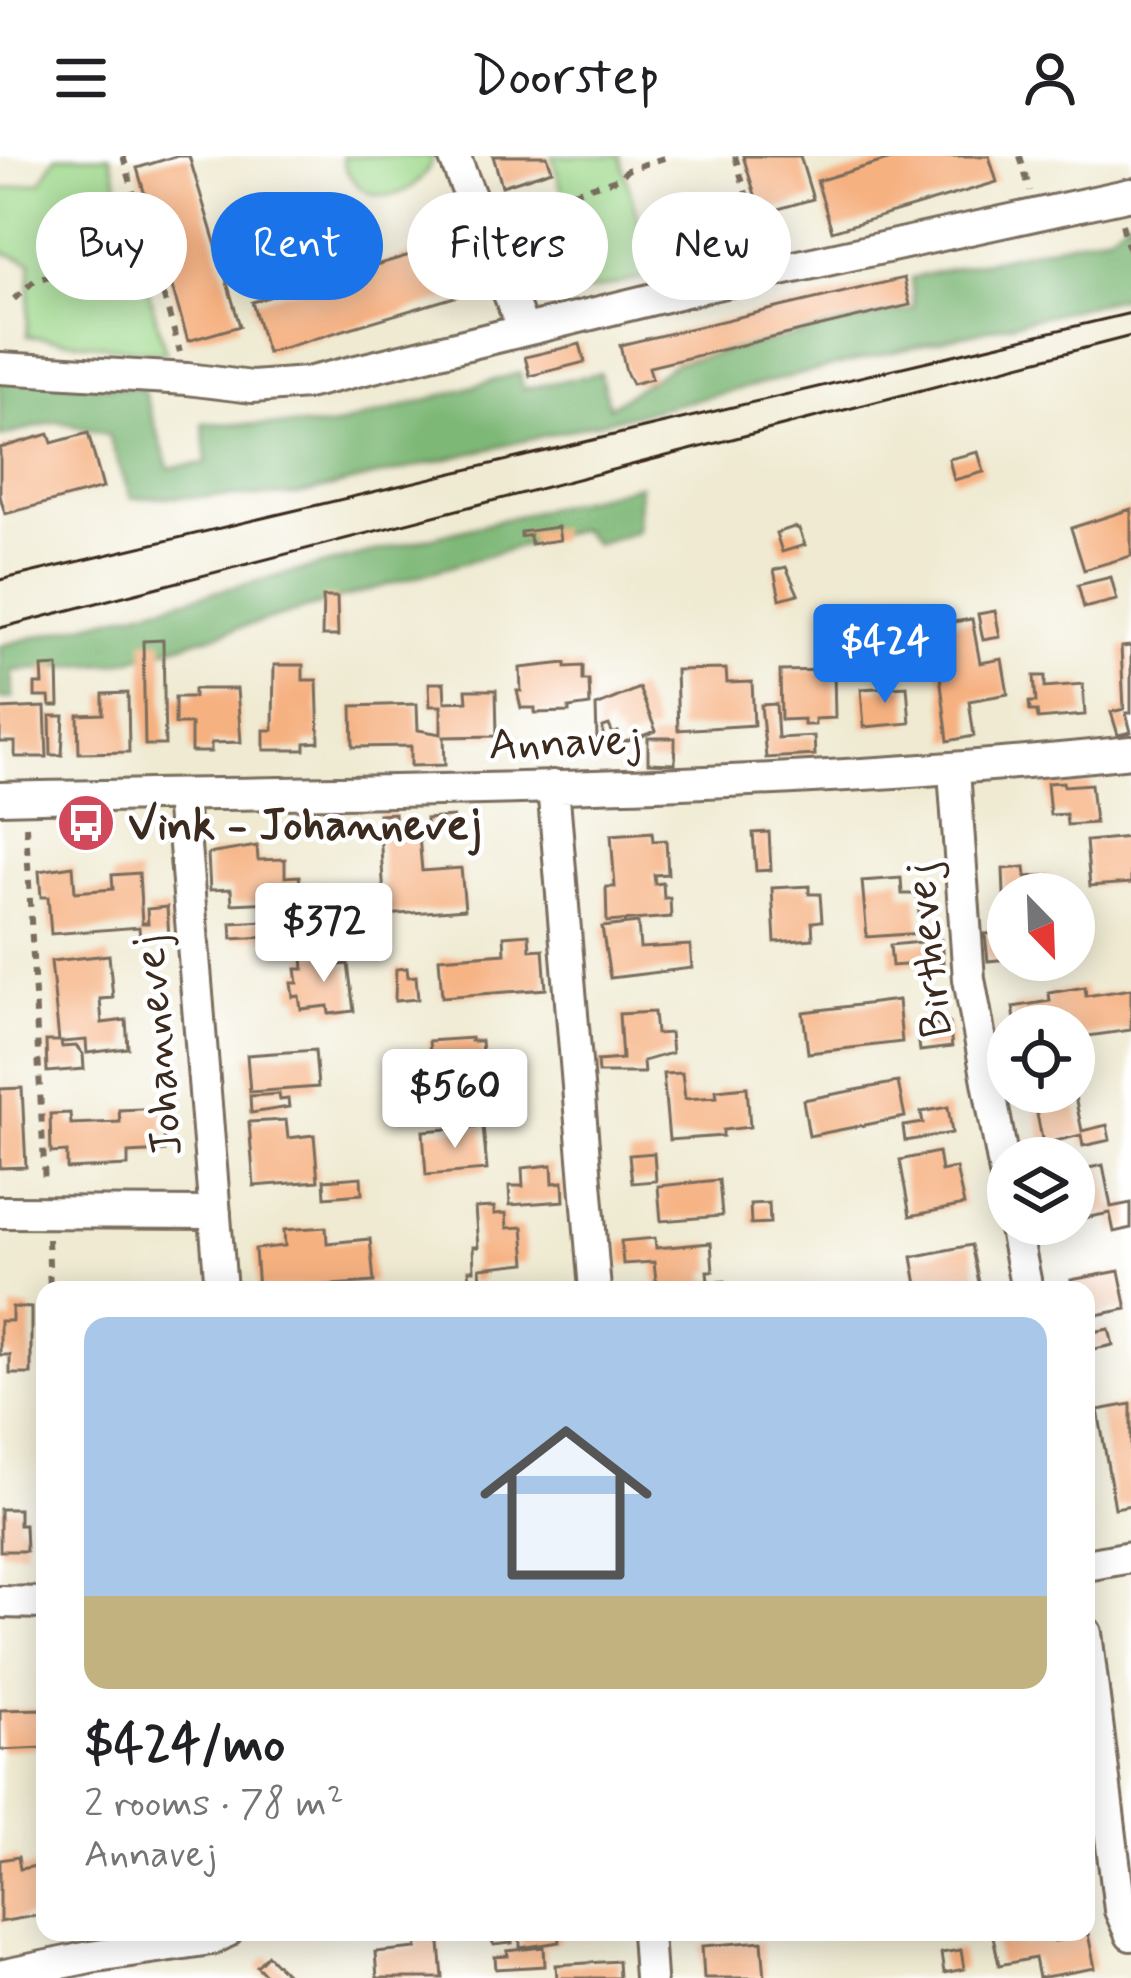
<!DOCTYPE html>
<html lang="en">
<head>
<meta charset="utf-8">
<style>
	body { margin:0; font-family:Mynerve,sans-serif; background:#f2f2f2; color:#202124; height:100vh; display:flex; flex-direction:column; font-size:45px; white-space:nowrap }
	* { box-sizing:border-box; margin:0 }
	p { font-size:39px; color:#757577 }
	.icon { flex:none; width:66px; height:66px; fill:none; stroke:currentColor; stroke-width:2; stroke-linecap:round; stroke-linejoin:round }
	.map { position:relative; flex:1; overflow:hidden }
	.drawer { position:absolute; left:36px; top:1125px; width:1059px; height:660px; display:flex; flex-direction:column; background:#fff; border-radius:24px; box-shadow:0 6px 30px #0003 }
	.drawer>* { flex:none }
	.top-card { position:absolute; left:36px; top:36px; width:1059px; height:108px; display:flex; gap:24px }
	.needle { width:78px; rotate:157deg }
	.tools { position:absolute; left:987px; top:717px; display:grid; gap:24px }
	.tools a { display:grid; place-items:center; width:108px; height:108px; border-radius:50%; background:#fff; box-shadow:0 6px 30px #0003; font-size:60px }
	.price { position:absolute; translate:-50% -102px; padding:0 27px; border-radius:12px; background:#fff; color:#222; font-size:39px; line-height:78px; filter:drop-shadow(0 3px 6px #0008) }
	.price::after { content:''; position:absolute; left:50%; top:72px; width:36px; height:27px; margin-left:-18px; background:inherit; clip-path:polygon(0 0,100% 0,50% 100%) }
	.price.on { background:#1a73e8; color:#fff }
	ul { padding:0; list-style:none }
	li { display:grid; align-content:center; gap:24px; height:636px; padding:0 48px }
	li+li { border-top:3px solid #e0e0e0 }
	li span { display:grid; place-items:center; height:372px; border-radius:24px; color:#555 }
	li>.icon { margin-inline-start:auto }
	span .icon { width:216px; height:216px; fill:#fffc; stroke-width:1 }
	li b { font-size:51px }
	.chip { padding:0 42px; border-radius:54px; background:#fff; box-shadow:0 6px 30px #0003; font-size:42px; line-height:108px }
	.chip.on { background:#1a73e8; color:#fff }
	header { display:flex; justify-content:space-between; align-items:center; height:156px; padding:0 48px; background:#fff; font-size:54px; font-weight:600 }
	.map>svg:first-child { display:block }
	.green { fill:#9ed88b; stroke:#6c8154; stroke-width:3 }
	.forest { fill:#7eb877; stroke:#5c714a; stroke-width:3 }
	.building { fill:#f6b181 }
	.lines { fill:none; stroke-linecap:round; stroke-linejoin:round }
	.street-casing { stroke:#7a6d5d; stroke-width:36 }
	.path { stroke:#7a6d5d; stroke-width:6; stroke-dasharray:9 9; stroke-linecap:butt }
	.street { stroke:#fff; stroke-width:30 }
	.tram { stroke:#3b2a1e; stroke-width:3 }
	.labels { text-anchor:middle; stroke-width:9; stroke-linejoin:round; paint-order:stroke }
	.street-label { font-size:45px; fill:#3b2a1e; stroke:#fff }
	.poi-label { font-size:45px; font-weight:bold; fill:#3b2a1e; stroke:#fff; text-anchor:start }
</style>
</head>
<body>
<header><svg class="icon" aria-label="menu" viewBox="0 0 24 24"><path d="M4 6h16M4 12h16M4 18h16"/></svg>Doorstep<svg class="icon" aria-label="person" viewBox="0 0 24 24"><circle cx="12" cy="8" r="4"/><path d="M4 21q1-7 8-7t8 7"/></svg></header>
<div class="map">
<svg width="1131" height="1822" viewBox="0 0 1131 1822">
	<rect width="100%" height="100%" fill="#fff"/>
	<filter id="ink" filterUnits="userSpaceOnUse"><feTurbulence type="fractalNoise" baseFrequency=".00833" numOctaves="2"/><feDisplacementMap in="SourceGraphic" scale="24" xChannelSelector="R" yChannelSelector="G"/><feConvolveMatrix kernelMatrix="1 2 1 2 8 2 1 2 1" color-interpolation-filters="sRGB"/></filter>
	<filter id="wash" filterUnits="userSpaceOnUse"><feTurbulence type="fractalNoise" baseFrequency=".004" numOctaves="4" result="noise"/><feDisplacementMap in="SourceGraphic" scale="48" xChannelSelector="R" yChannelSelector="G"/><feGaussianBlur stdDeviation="2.7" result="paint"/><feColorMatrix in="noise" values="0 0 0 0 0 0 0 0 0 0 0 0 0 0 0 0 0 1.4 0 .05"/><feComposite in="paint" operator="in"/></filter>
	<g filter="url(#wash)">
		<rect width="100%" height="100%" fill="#efead1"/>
		<!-- green -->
		<path class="green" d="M56 0H110L166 197 27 180 31 106 0 95V34L41 26Z
			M342 0H433V2C415 51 353 54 342 0Z
			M552 0H620L654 119 541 147 503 61 564 42Z"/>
		<!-- forest -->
		<path class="forest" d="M1131 60V139L298 339 131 342 108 279 58 265 0 281V220L143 233 169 312 207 307 203 267 332 271 520 217 523 233 600 217 609 251 676 207 914 152 911 122 1110 77Z
			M640 329 637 375 595 388 580 373 118 507 12 515 13 542 0 543V490Z"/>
		<g id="blocks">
			<!-- building -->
			<path class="building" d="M176 0H189L240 170 188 185 137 12Z
				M493 0H547L552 14 502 30Z
				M743 0H800L813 43 761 58Z
				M901 0H989L997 26 832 75 817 25Z
				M470 81 485 132 267 197 252 146Z
				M904 122 910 149 649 211 652 223 632 228 626 216 620 189Z
				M580 188 585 206 530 220 525 201Z
				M88 277 103 332 5 358 0 340V292L49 278 52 287Z
				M978 296 984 316 954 324 949 303Z
				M1131 353V400L1084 414 1071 372Z
				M558 371 560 384 531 388 530 379 521 381V376Z
				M794 371 799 373 805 389 782 396 776 377Z
				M786 411 798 438 780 443 774 414Z
				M1111 421 1117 444 1084 452 1078 429Z
				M323 441H337L338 480H322Z
				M995 455 1000 481 983 484 978 458Z
				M972 463 980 507 1002 503 1008 538 969 545 974 580 948 585 934 469Z
				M163 484 165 589H145L143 485Z
				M1131 490V557H1126L1131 576 1118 579 1111 556 1124 553 1121 491Z
				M566 507V511L583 510V524H589L590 549 569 552V556L535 557V552H521L517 535H521L520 512Z
				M274 509H303V524H317L319 586 305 587V594H264V574H273Z
				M58 510 59 550H50L49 541H35V528H43L42 511Z
				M726 513 727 527 752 526 754 569 678 574 676 514Z
				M834 514 835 562 815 563V569H804V563L781 564 780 515Z
				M1034 520H1045V531L1083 528 1085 559 1038 563 1037 555H1030L1029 546H1036Z
				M429 527H444L445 546 467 545 466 534H496L497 580 444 581 445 609 411 610V590L353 591 352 550 417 548 418 574 441 578V550H430Z
				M907 530 910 567 864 571 861 533Z
				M639 532 656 575 622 587 618 576 613 578 609 569 603 571V581L597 583 596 550Z
				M194 533H237L241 586 211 587V596H191V568H175V541H194Z
				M128 537 129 596 79 597 78 559 103 558V538Z
				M776 548 778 582 814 580 815 599 766 602 761 549Z
				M45 551 47 601H15V586H0V553Z
				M50 560H64L62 599H51Z
				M648 582H675V608L648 607Z
				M1063 626 1064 630 1091 628 1095 667 1067 669 1066 658 1050 659 1047 627Z
				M394 657 396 682 419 680 422 715 461 712 465 753 385 759 379 658Z
				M453 661 454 675 427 678 426 663Z
				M652 676 653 685 666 684 668 718 654 719 655 728 663 727 664 742H670L671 761 607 766 606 731H615L611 679Z
				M769 676 771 714 756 715 753 677Z
				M1131 681V727L1090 730 1086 685Z
				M257 690 258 704 285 703V721L299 720 305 761 276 763 275 746 232 748 231 733 210 734 208 698Z
				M73 710 75 736 113 733 112 719 139 717 142 767H148L147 753 167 751 169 782 140 784 139 771 51 778 48 741H41L39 715Z
				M1025 711 1026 721 1050 719 1051 738H1004L1003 713Z
				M901 722 902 738H917L921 777 867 781 862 725Z
				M809 730V738H820L822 765 812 766 813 783 775 786 772 732Z
				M265 765 266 781 232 783 231 767Z
				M638 767 640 792 690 789 692 812 610 822 602 771Z
				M1008 777V803L988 805 985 778Z
				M529 778 530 794 543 793 546 833 442 841 439 802 505 797 504 780Z
				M941 784 943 806 892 810 890 789Z
				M328 798 330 810 348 808 354 855 329 858 328 850 301 853 299 840 293 841 291 827H298L296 813H304L303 801Z
				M109 799 113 842 100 843 102 867 126 864 128 892 87 897 86 884 61 886 62 891 76 890 83 898 84 913 47 916 46 885H59L51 805Z
				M407 812 408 821 416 820 418 843 395 845 396 813Z
				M1085 831 1086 840 1131 833V874L1074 882V870H1016L1013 851 1050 845 1049 837Z
				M898 844 902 886 808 897 803 856Z
				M654 856 656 878 670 877 672 897 643 905 644 917H598L597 905 622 903 619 858Z
				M949 867 952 891 920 895 917 871Z
				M471 882V885H481L482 897H486L488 924 433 929 429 885Z
				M315 894 318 931 250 936 247 899Z
				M682 917 685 943 717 941 716 934 747 931 750 971 723 974V980L669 984 663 918Z
				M898 926 905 961 809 980 803 944Z
				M22 932 26 1011 0 1012V933Z
				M1074 936 1082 975 1107 969 1110 984 1083 990 1081 979 1043 988 1033 938Z
				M279 938 280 944 288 943 289 951 251 957 250 940Z
				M431 944 433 959 399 962 397 948Z
				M948 951 952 977 905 985 903 970 923 967 921 956Z
				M163 952 165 995 128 997V1010L67 1013V996L51 997 50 958 70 957 71 968 120 966 119 954Z
				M286 964 288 982 314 979 318 1025 254 1030 249 966Z
				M483 970 487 1014 426 1019 423 975Z
				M938 996 941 1015 956 1012 964 1049 910 1060 900 1004Z
				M654 997 656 1025 632 1027 629 999Z
				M552 1009 553 1027 563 1026 564 1045 510 1049 509 1030H523L522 1012Z
				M1103 1009 1111 1051 1131 1047V1072L1114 1076 1110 1057 1074 1064V1029L1087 1026 1084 1013Z
				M361 1021 362 1038 325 1041 324 1024Z
				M719 1024 722 1060 661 1065 658 1030Z
				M769 1047 770 1067 751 1068 750 1048Z
				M494 1051V1058L506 1057 507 1072 523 1071 526 1107 480 1112 481 1125 470 1126 469 1114H474L473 1091H478L475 1052Z
				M326 1071 327 1087 370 1083 374 1126 258 1134 255 1093 285 1090 284 1074Z
				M655 1082 656 1092 711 1087 713 1115H707L708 1126 725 1125 726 1134H657L654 1106 623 1108 621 1085Z
				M971 1089 980 1131 918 1134 912 1101Z
				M1119 1115 1127 1153 1086 1161V1134H1073L1071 1124Z
				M12 1151 31 1152V1218H10V1199H0V1165H12Z
				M1109 1173 1113 1189 1090 1194 1087 1177Z
				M1131 1248V1349L1115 1352 1098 1254Z
				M37 1341H45V1395H37Z
				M0 1353H19V1369H25L26 1395H0Z
				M42 1553 44 1592 0 1594V1554Z
				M18 1701 20 1713 36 1710 45 1758 0 1766V1704Z
				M416 1776H439L443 1822H377L375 1796 417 1792Z
				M487 1776H559L560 1786 520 1792V1780L512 1781V1787L494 1789Z
				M1014 1776H1054L1055 1785 1088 1778 1095 1812 1039 1822 1035 1802 999 1809 993 1780Z
				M762 1785 765 1822H704L702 1790Z
				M544 1791 545 1810 496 1813 495 1801 508 1800 507 1795Z
				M961 1794 964 1813 944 1817 941 1797Z
				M268 1799 290 1822H268L257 1810Z
				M618 1805 619 1822H557L556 1809Z"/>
		</g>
	</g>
	<g filter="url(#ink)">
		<use href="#blocks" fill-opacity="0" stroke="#7a6d5d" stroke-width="3"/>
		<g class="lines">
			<defs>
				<path id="street" d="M454 0 523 173
					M0 212 187 223 252 231 307 227 707 130 1131 38
					M954 615 969 823 1008 1033
					M553 630 595 1134
					M181 640 221 1134
					M0 642C377 634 756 636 1131 596
					M0 1056 215 1057
					M1014 1068 1027 1134
					M1086 1409 1131 1401
					M0 1446 45 1447
					M1086 1477 1120 1754 1131 1779
					M647 1776 650 1822
					M0 1820 90 1801 211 1783 226 1776"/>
			</defs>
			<!-- street casing -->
			<use href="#street" class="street-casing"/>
			<!-- path -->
			<path class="path" d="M123 0 180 196
				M735 0 761 89
				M1020 0 1030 35
				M504 57 620 22 627 14 667 1
				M1122 68 1131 102
				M692 83 754 65
				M14 143 35 124 150 93
				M26 670 45 1028
				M48 1083 50 1134"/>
			<!-- street -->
			<use href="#street" class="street"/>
			<!-- tram -->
			<path class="tram" d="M0 424 1131 157
				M0 472 1131 180"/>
		</g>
	</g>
	<!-- icons -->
	<defs>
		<symbol id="bus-disc" viewBox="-11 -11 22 22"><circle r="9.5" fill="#d1495b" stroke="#fff"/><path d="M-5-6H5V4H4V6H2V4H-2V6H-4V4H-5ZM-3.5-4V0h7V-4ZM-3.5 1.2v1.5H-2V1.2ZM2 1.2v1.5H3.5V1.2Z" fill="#fff"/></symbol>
	</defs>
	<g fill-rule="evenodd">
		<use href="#bus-disc" x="53" y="634" width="66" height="66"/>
	</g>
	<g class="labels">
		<!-- street labels -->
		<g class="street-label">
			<text transform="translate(565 584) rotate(-2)" y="16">Annavej</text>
			<text transform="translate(926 794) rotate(-96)" y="16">Birthevej</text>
			<text transform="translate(156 890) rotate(-95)" y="16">Johannevej</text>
		</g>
		<!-- poi labels -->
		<g class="poi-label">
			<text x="128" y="683">Vink - Johannevej</text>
		</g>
	</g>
</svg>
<div class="tools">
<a><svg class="needle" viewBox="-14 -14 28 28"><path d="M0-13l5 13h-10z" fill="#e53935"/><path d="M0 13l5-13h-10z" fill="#757577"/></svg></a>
<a><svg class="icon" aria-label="locate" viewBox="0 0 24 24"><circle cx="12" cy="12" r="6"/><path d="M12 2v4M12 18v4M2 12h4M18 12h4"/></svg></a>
<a><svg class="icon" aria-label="layers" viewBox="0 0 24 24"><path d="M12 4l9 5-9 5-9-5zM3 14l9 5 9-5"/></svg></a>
</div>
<b class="price on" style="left:885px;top:550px">$424</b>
<b class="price" style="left:324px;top:829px">$372</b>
<b class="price" style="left:455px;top:995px">$560</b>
<div class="top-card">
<a class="chip">Buy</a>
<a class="chip on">Rent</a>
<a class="chip">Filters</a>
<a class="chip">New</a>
</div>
<section class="drawer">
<ul>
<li><span style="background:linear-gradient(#a9c7e8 75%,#c2b280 0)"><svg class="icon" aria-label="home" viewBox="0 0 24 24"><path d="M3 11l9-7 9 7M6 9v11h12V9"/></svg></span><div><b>$424/mo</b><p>2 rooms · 78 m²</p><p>Annavej</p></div></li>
</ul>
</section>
</div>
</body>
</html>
